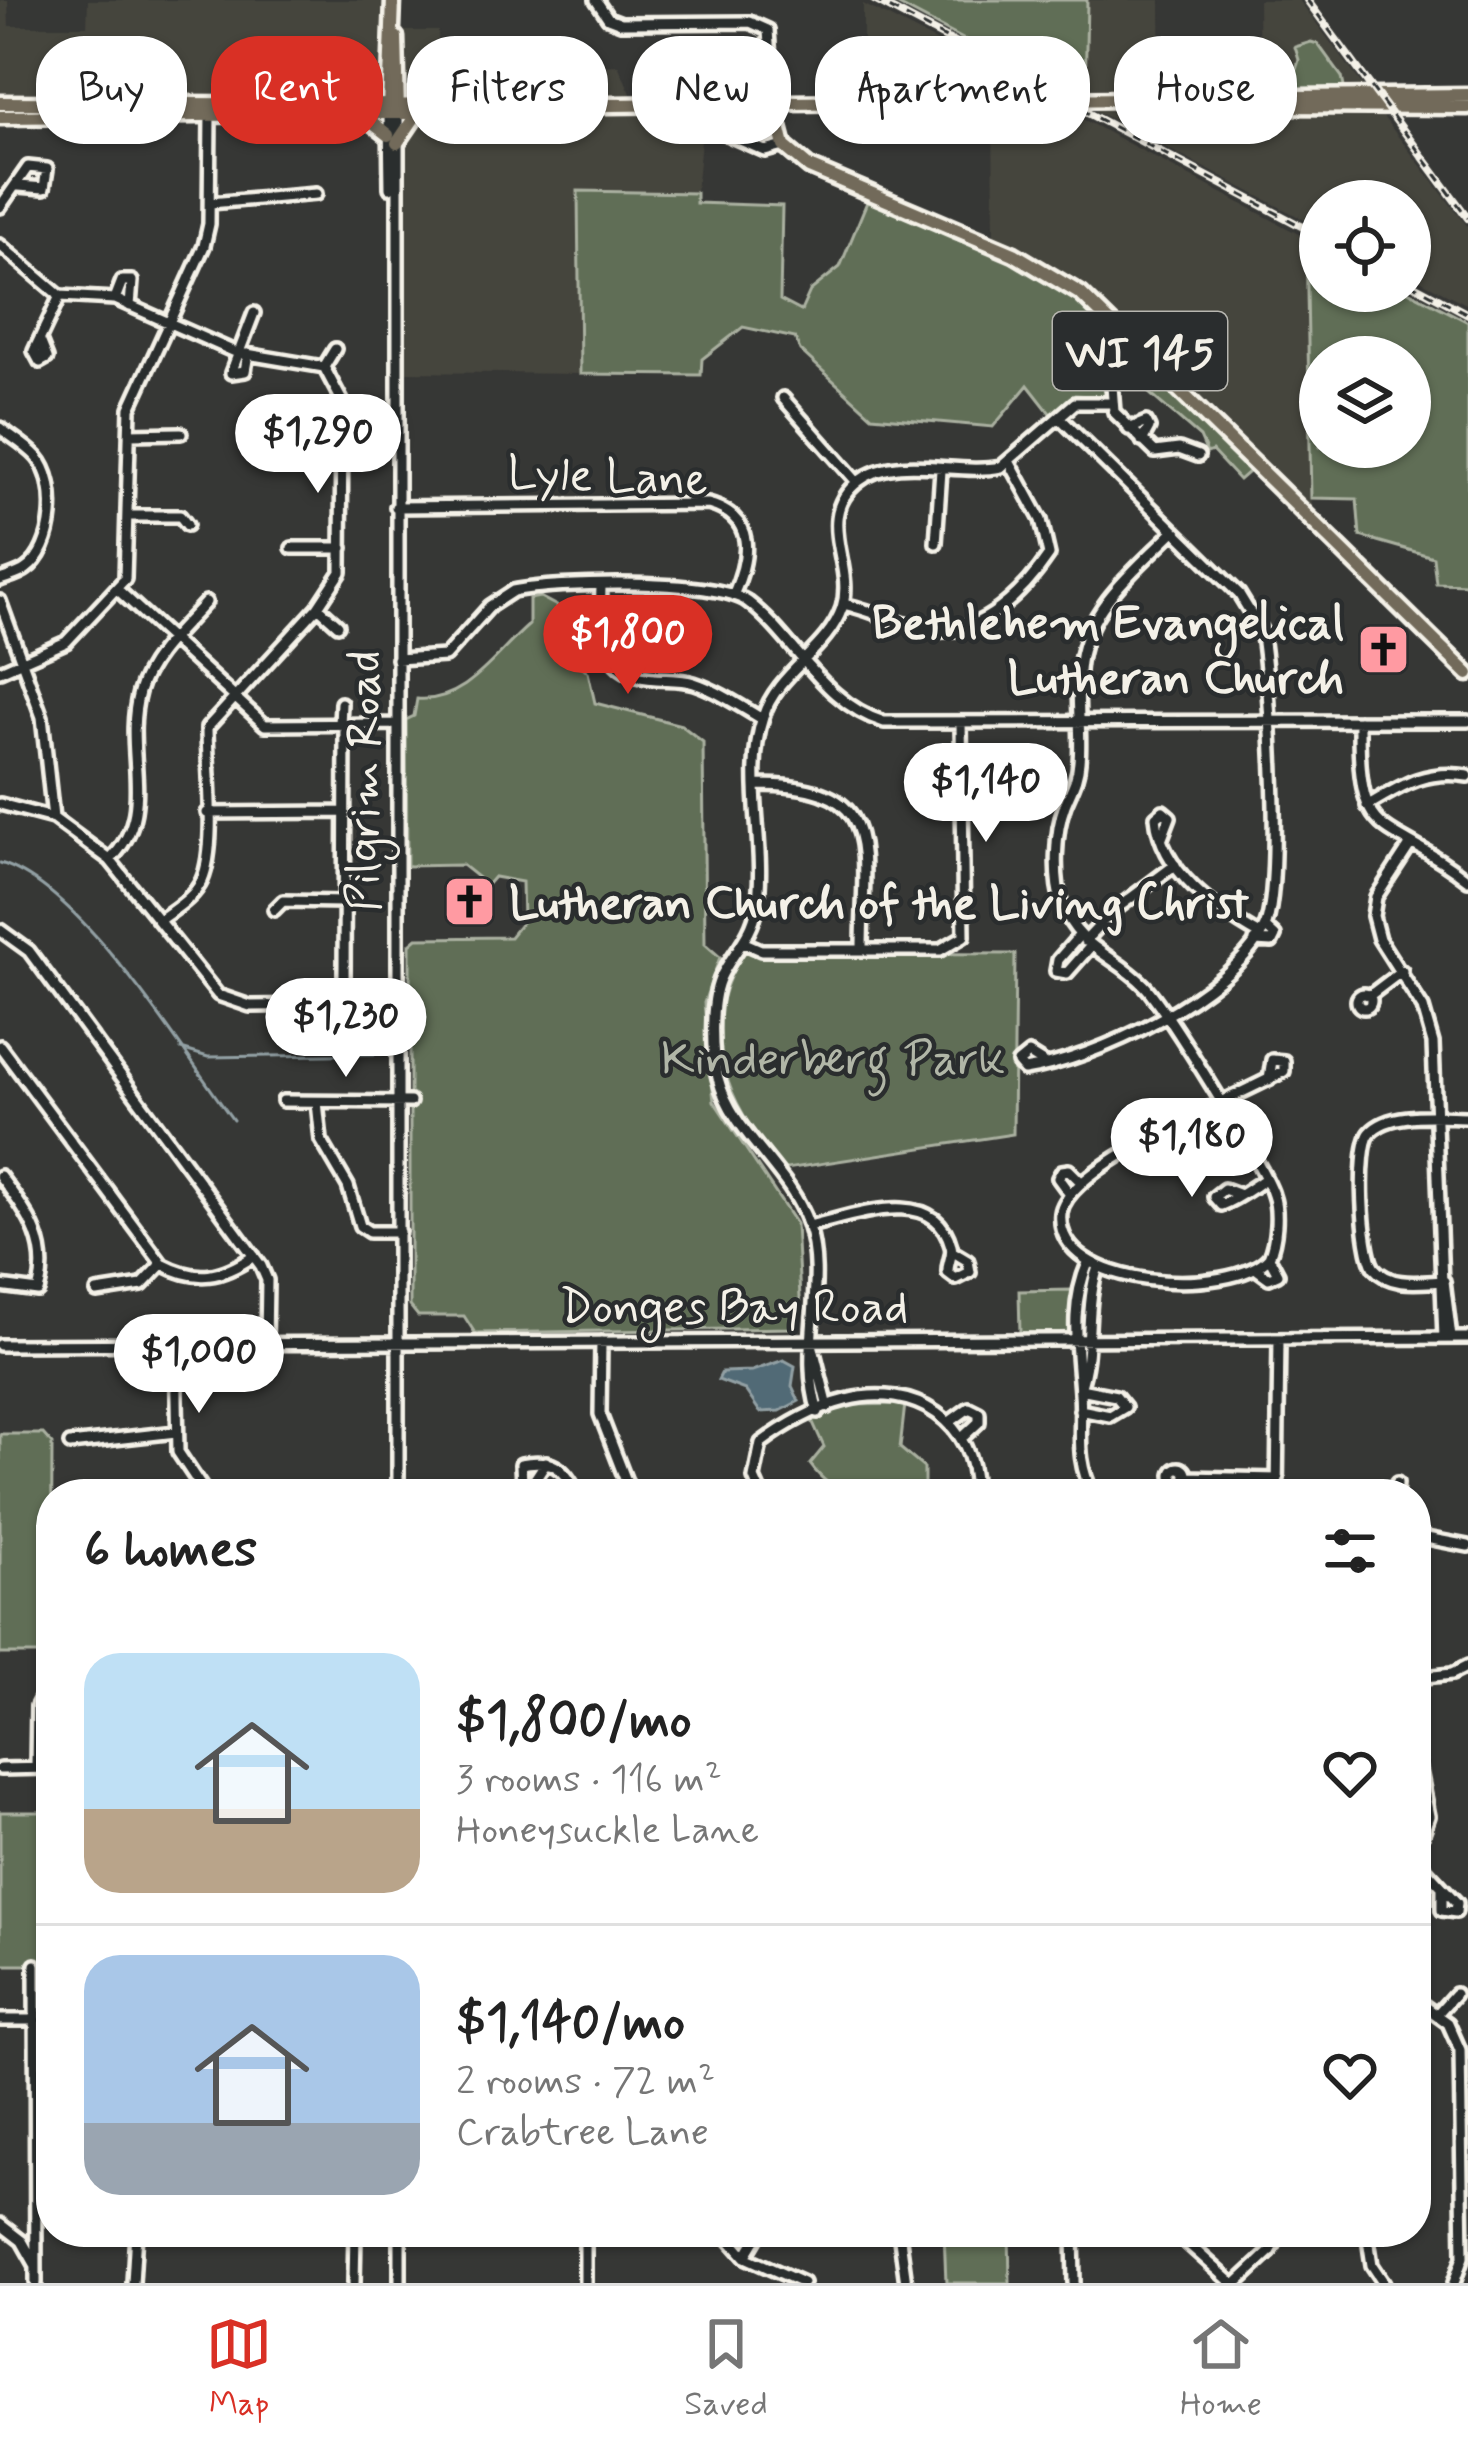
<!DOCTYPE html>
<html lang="en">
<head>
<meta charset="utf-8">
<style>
	body { margin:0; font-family:Mynerve,sans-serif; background:#f6f6f6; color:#222; height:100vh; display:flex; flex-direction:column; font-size:45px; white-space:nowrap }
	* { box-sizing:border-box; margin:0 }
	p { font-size:39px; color:#767676 }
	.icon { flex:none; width:66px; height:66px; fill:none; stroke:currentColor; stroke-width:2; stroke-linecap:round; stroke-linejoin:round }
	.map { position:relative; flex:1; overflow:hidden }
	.sheet { position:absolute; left:36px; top:1479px; width:1395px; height:768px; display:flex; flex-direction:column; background:#fff; border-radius:48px; box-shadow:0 3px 9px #0004 }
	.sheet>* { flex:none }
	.hud { position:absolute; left:36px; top:36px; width:1398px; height:108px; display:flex; gap:24px }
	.fabs { position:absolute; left:1299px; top:180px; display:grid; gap:24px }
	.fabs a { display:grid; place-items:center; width:132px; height:132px; border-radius:50%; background:#fff; box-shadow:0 3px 9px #0004; font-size:60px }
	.price { position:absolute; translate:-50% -102px; padding:0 27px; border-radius:42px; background:#fff; color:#222; font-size:39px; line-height:78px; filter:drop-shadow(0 3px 6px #0008) }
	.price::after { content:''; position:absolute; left:50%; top:72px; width:36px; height:27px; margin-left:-18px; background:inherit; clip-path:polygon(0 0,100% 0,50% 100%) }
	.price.on { background:#d93025; color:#fff }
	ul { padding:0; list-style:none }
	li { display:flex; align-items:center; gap:36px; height:300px; padding:0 48px }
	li+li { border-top:3px solid #e0e0e0 }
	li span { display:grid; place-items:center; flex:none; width:336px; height:240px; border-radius:36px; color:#555 }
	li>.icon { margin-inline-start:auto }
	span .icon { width:144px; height:144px; fill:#fffc; stroke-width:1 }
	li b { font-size:51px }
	h2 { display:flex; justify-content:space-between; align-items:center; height:144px; padding:0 48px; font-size:51px }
	.tag { padding:0 42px; border-radius:48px; background:#fff; box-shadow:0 3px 9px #0004; font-size:42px; line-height:108px }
	.tag.on { background:#d93025; color:#fff }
	.menu { display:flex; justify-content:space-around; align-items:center; height:168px; border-top:3px solid #e0e0e0; background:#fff; font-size:33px; color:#767676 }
	.menu a { display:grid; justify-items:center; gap:6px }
	.menu .on { color:#d93025 }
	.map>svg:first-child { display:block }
	.built { fill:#45443d }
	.green { fill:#606e57; stroke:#aab0a0; stroke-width:3; fill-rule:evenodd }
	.water { fill:#516a76; stroke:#92a0a4; stroke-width:3 }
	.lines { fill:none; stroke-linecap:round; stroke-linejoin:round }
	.stream { stroke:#92a0a4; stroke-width:3 }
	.minor-casing { stroke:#f4f1e8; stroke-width:18 }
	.major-casing { stroke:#f4f1e8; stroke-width:21 }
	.minor { stroke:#2a2d2e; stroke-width:9 }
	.major { stroke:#726b5a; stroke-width:12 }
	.rail-casing { stroke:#f4f1e8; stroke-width:8 }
	.rail { stroke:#2a2d2e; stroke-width:3; stroke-dasharray:9; stroke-linecap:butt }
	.labels { text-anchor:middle; stroke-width:9; stroke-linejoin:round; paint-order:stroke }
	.shield { fill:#2a2d2e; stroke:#b7b6b0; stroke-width:3 }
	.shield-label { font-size:45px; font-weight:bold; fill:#f4f1e8 }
	.street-label { font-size:48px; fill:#f4f1e8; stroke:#2a2d2e }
	.poi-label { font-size:48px; font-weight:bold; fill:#f4f1e8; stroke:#2a2d2e; text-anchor:end }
	.park-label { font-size:48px; fill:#b1b6a7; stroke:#2a2d2e }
</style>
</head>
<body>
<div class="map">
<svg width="1468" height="2283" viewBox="0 0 1468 2283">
	<rect width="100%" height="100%" fill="#363735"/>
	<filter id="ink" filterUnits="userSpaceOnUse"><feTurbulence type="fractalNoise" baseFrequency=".00833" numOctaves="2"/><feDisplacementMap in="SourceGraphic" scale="24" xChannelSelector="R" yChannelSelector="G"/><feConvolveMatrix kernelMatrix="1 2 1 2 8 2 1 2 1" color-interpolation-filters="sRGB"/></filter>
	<g filter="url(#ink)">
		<!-- built -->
		<path class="built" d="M0 0H8L9 26H87L88 0H387L383 70 378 93 368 99 0 98Z
			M1087 0H1160L1161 94 1085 95Z
			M1258 0H1299L1370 95 1259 94Z
			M863 4 1042 95 863 96Z
			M400 31H438L439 68 461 69V102L405 94Z
			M618 65 633 98 542 99 539 68Z
			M1374 105 1468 227V305L1410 275V201H1320V228L1086 106Z
			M1058 106 1306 238 1312 514 1088 295 1054 269 994 241 993 107Z
			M704 109 696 193 578 192 580 374 401 372V159L406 130 417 120 534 111Z"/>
		<!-- green -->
		<path class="green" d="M889 0H1087L1085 95H1069Z
			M1311 42 1318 44 1342 77 1345 92H1273L1276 85H1287V77L1275 71 1295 73 1299 60 1295 47Z
			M578 191 696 193V203L782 206 780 300 801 311 810 291 840 267 869 197 1036 269 1088 304 1254 467 1239 480 1212 451 1207 453 1200 437 1113 362 1116 357 1093 332 1088 349 1109 385V397L1075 395 1053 417 1028 385 993 427 872 416 800 350 795 338 743 327 702 359 701 375 580 374Z
			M1306 238 1320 245V291H1408L1468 322V584L1436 583 1433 557 1360 536 1357 499 1311 498ZM1410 357V447H1320V357Z
			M540 597 566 611V652L588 672 595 703 681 725 703 742 705 944 720 957 704 1003 714 1101 796 1224 801 1316 791 1328 475 1333 464 1316H418L410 1306V944L417 938 510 937 523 921 522 882 494 877 487 885 462 865 407 866 406 720 414 716 417 699C466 703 495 654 529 625V599Z
			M747 948 760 953 1015 954 1013 1134 780 1170C728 1100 689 1028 747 948Z
			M1072 1290V1332L1020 1334 1019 1291Z
			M905 1404 900 1448 924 1468V1494C873 1494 842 1508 810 1464L824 1447 810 1416 849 1405Z
			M0 1434H43L52 1444 51 1654H0Z
			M0 1812H51V1965H0Z
			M944 2232H1009L1010 2283H946Z"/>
		<!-- water -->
		<path class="water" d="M784 1360 795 1366 792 1386 799 1401 780 1411 760 1412 745 1390 718 1380 722 1372 752 1371Z"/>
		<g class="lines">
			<!-- stream -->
			<path class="stream" d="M0 863C82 887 181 1050 233 1120
				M181 1049 208 1057 382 1054"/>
			<defs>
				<path id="minor" d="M596 0 608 18 621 23 750 22 768 30 773 103
					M389 116 390 188
					M398 116V1494
					M715 129 765 151 784 146
					M210 203 316 194
					M0 207 28 167 47 169 44 188 19 186
					M0 245 60 296 115 299 235 352 324 367 342 401 341 572 318 607 207 728C207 767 217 846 202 880 194 898 176 908 161 919
					M115 299 122 281H132L130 306
					M41 343 47 358 40 362 34 351 60 296
					M248 354 245 371 231 373 254 313
					M324 367 335 349
					M1111 373 1114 412 1155 452 1179 449 1198 456
					M783 398 857 482
					M0 428C12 437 27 446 37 457 60 483 55 549 26 569 20 574 8 577 0 580
					M1129 429 1146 422 1149 428 1142 441
					M298 431H340
					M129 434 181 433
					M396 507 708 504C756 517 750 556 734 593
					M129 516H180L187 525
					M1174 531C1136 569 1088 606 1080 662 1075 695 1082 729 1079 762 1078 779 1071 790 1065 805 1055 831 1053 878 1062 904 1077 948 1115 955 1144 985 1163 1004 1266 1170 1273 1195 1279 1212 1276 1241 1269 1257 1233 1298 1053 1291 1061 1213 1067 1165 1239 1097 1284 1071V1061L1272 1060 1269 1080
					M936 543 941 470
					M292 548H342
					M601 587C600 620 597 665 637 676 656 682 676 677 694 683 718 691 740 706 762 719
					M118 590 265 725 397 724
					M0 601 42 717 53 818
					M843 604C874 610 908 629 934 631 982 635 1024 592 1049 555L1041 520 1010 463
					M318 607 338 625
					M397 659 445 656 490 606 513 591C554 582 717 578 748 602 797 640 822 703 884 722L1468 721
					M0 671 66 642 125 579 130 408 204 246 209 224 210 113
					M1359 721C1358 851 1383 813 1468 880
					M340 725 341 703
					M758 785C887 785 862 848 862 950
					M0 804 53 818 110 860 218 995 250 1006 329 1005 344 983 345 725
					M1367 806C1402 785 1426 769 1468 776
					M207 813 344 812
					M1162 838 1170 817 1163 811 1156 817C1161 872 1216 910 1260 935
					M1410 845 1376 897 1373 916 1379 939 1423 1008 1433 1043 1444 1338
					M110 860C159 811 122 754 139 692 149 657 182 629 206 602
					M274 910 283 901 344 902
					M0 930 29 951 261 1266 267 1280 266 1343
					M1079 936 1058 960 1056 971 1067 973 1090 947
					M1085 941 1112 912 1175 865
					M1255 941 1272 942 1275 936 1265 927
					M745 943 761 950H940L964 936 961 723
					M1357 1001a7 7 0 1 1 14 0a7 7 0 1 1-14 0Z
					M1369 996 1402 971
					M0 1046 162 1264C198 1283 221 1278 254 1256
					M1045 1064 1029 1054 1018 1063 1024 1070C1097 1059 1228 996 1264 929 1284 891 1270 679 1261 630L1239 594 1059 417
					M283 1101 410 1102
					M317 1102 321 1140 348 1186 360 1226 369 1232H399
					M0 1176C26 1212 52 1243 38 1291L0 1286
					M1069 1193 1058 1178 1062 1171 1069 1170 1081 1182
					M1240 1195 1224 1189 1214 1197 1221 1205C1237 1199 1251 1188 1265 1179
					M809 1226C851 1217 935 1183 951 1246 954 1255 947 1262 948 1273L956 1279 970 1272 968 1261 953 1252
					M1088 1263C1069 1307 1077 1347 1080 1393 1083 1432 1074 1457 1093 1494
					M1258 1270 1269 1278 1278 1274 1269 1257
					M1444 1281C1421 1282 1391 1288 1374 1268 1362 1252 1357 1148 1370 1133 1390 1110 1441 1117 1468 1117
					M1444 1281 1451 1338
					M97 1292 142 1285 162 1264
					M811 1340 828 1407
					M601 1342 600 1414 631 1494
					M176 1344 178 1452 206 1494
					M0 1345 1468 1338
					M1080 1389C1094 1349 1084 1308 1098 1267
					M1080 1410 1110 1416 1125 1407 1116 1396 1080 1389
					M818 1412C798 1349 828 1284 808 1224 790 1170 732 1134 718 1078 711 1054 710 1003 720 979 731 954 752 937 757 907 767 846 743 777 763 717 777 672 827 651 842 608 856 565 812 517 859 481 897 452 957 476 1001 467L1075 403H1112
					M951 1421 969 1408 979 1413V1422L964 1436
					M70 1444 176 1432
					M546 1462 533 1482 522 1484 521 1464C551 1458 565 1467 577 1494
					M1172 1475a7 7 0 1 1 14 0a7 7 0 1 1-14 0Z
					M1186 1477 1278 1479
					M761 1494 754 1478 761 1443C785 1425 817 1407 846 1400 913 1382 978 1422 974 1494
					M1277 1494 1279 1339
					M1396 1494 1397 1483
					M1416 1536 1468 1546
					M1416 1678 1452 1674 1468 1666
					M1416 1750 1429 1816 1416 1853
					M36 1768 37 1706 44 1692
					M0 1769 51 1768
					M1416 1859 1457 1903 1456 1912 1442 1910V1887
					M35 1965 36 2283
					M1416 2000 1448 2023 1460 2050 1463 2257 1454 2283
					M1438 2013 1455 1994
					M0 2020H36
					M0 2224 22 2241 35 2264
					M400 2232V2283
					M723 2232 745 2257 803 2283
					M899 2232 906 2283
					M1073 2232 1074 2283
					M1175 2232 1232 2283
					M1367 2232 1372 2265 1384 2283
					M745 2257 760 2232
					M133 2283 136 2232
					M354 2283 355 2232
					M585 2283V2232
					M1237 2283 1270 2252 1281 2232"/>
				<path id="major" d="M396 37 398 113
					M0 103 527 106 1468 95
					M773 103 784 146 809 167 1014 254 1081 294 1468 674
					M1275 106 1468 107
					M389 109 393 0
					M0 117 484 112
					M369 120 388 135
					M397 143 416 115"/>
			</defs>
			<!-- minor casing -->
			<use href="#minor" class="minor-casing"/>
			<!-- major casing -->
			<use href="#major" class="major-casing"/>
			<!-- minor -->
			<use href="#minor" class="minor"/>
			<!-- major -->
			<use href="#major" class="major"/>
			<defs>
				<path id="rail" d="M874 0 1320 236
					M1307 0 1468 218
					M1410 283 1468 314"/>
			</defs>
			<!-- rail casing -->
			<use href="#rail" class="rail-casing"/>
			<!-- rail -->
			<use href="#rail" class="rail"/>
		</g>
	</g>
	<!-- icons -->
	<defs>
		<symbol id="church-square" viewBox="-11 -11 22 22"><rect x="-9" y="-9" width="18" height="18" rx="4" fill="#ff9aa2" stroke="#2a2d2e"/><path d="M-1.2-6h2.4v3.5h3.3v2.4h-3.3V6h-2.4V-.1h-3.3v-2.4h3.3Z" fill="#111"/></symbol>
	</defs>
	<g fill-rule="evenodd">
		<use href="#church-square" x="1354" y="620" width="59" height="59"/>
		<use href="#church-square" x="440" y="872" width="59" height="59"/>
	</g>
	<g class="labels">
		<!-- shield labels -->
		<rect class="shield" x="1053" y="312" width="174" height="78" rx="9"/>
		<g class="shield-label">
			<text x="1140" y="367">WI 145</text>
		</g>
		<!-- street labels -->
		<g class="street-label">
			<text transform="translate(608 474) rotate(2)" y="17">Lyle Lane</text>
			<text transform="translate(362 781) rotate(-90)" y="17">Pilgrim Road</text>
			<text x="734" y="1322">Donges Bay Road</text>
		</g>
		<!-- poi labels -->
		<g class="poi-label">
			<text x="1344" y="638">Bethlehem Evangelical<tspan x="1344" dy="55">Lutheran Church</tspan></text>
			<text x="509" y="918" text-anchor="start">Lutheran Church of the Living Christ</text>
		</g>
		<!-- park labels -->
		<g class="park-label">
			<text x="833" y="1074">Kinderberg Park</text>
		</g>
	</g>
</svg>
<div class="fabs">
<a><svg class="icon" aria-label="locate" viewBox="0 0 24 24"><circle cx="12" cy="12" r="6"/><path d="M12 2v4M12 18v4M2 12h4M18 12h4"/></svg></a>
<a><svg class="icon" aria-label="layers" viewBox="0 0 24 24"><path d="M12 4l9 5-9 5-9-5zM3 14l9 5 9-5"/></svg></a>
</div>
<b class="price" style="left:318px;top:496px">$1,290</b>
<b class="price on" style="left:628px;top:697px">$1,800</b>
<b class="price" style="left:986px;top:845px">$1,140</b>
<b class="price" style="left:346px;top:1080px">$1,230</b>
<b class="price" style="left:1192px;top:1200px">$1,180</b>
<b class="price" style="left:199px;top:1416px">$1,000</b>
<div class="hud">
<a class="tag">Buy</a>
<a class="tag on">Rent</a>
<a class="tag">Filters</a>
<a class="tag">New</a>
<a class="tag">Apartment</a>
<a class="tag">House</a>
</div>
<section class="sheet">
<h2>6 homes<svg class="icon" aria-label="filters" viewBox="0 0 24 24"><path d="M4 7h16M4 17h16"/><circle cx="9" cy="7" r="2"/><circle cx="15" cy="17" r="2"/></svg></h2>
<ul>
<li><span style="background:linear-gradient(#bfe0f5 65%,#b9a48a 0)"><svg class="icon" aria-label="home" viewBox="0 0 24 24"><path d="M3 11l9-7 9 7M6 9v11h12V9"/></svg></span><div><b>$1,800/mo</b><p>3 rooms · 116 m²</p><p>Honeysuckle Lane</p></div><svg class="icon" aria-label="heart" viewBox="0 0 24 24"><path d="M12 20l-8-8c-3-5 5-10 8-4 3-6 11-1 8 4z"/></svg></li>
<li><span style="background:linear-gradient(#a9c7e8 70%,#9aa5b1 0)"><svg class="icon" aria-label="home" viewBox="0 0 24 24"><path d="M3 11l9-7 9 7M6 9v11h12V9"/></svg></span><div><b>$1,140/mo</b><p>2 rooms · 72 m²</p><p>Crabtree Lane</p></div><svg class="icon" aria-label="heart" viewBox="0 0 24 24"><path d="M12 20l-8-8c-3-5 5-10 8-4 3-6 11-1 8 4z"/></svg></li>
</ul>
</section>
</div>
<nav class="menu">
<a class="on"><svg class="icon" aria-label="map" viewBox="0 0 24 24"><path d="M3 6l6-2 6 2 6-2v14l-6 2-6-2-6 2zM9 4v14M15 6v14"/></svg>Map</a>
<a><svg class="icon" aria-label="saved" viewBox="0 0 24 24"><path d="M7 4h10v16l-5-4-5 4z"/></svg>Saved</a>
<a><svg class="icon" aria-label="home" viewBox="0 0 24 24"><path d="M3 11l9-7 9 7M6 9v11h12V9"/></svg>Home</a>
</nav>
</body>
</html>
